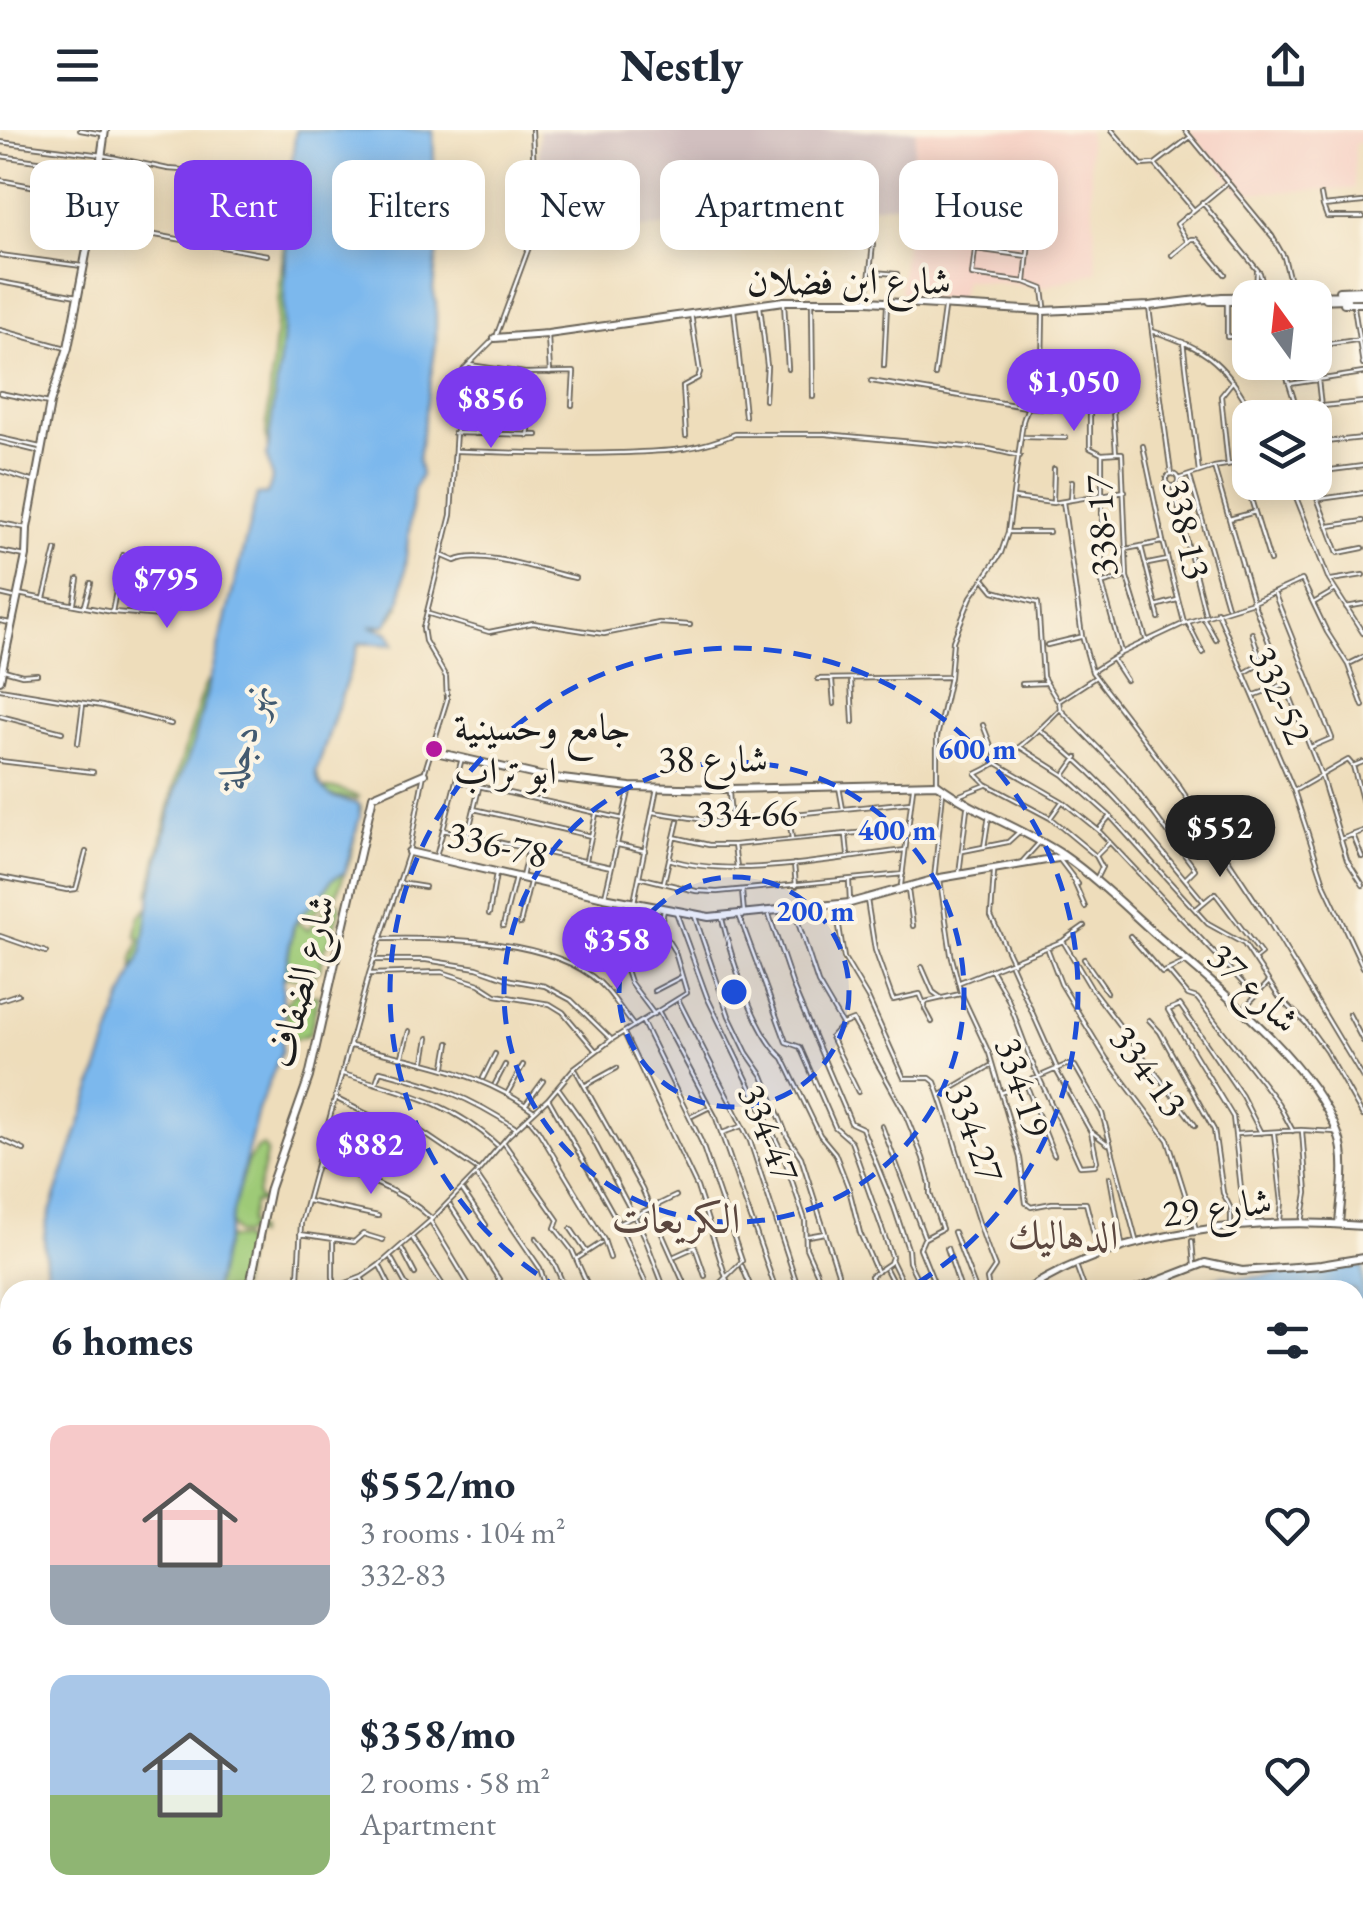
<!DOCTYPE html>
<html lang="en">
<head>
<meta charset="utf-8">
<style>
	body { margin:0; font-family:"EB Garamond",Amiri,serif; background:#f2f2f3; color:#1f2937; height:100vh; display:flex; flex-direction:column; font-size:38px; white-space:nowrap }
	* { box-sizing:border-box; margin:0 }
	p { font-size:32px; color:#747a83 }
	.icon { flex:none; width:55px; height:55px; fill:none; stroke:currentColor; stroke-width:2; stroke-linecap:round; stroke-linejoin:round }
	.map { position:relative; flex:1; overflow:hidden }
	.side { position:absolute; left:0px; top:1150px; width:1365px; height:642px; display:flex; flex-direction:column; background:#fff; border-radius:30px 30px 0 0; box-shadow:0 5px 25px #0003 }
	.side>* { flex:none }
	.banner { position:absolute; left:30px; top:30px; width:1305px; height:90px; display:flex; gap:20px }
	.needle { width:65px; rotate:345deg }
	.tools { position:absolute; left:1232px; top:150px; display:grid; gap:20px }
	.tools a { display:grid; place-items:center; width:100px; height:100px; border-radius:20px; background:#fff; box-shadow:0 5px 25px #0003; font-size:50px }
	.price { position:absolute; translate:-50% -85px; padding:0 22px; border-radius:35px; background:#7c3aed; color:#fff; font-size:32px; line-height:65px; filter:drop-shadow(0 2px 5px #0008) }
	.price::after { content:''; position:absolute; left:50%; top:60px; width:30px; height:22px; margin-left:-15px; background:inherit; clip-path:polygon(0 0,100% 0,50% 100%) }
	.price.selected { background:#222; color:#fff }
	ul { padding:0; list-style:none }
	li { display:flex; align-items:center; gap:30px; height:250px; padding:0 50px }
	li span { display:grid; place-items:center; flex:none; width:280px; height:200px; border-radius:20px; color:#555 }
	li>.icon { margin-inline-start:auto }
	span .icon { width:120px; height:120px; fill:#fffc; stroke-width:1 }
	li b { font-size:42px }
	h2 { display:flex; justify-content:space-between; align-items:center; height:120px; padding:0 50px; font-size:42px }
	.tag { padding:0 35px; border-radius:20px; background:#fff; box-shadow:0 5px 25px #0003; font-size:35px; line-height:90px }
	.tag.selected { background:#7c3aed; color:#fff }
	header { display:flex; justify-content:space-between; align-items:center; height:130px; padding:0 50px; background:#fff; font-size:45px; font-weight:800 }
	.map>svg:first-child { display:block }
	.built { fill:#f6d1c5 }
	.industrial { fill:#d1bfbf }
	.green { fill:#9eca77; stroke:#5d734a; stroke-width:2.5 }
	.water { fill:#7bb8ed; stroke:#4c6a84; stroke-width:2.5 }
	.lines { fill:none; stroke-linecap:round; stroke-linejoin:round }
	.street-casing { stroke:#666054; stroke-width:6 }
	.secondary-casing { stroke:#666054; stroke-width:10 }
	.primary-casing { stroke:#666054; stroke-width:11 }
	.street { stroke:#fff; stroke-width:2.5 }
	.secondary { stroke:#fff; stroke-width:6 }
	.primary { stroke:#fff; stroke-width:8 }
	.ring { fill:none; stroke:#1d4ed8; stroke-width:5; stroke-dasharray:18 12 }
	.poi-dot { fill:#b5179e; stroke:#fcf5e5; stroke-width:4 }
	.labels { text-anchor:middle; stroke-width:8; stroke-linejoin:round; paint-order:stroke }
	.street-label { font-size:38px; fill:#1c1c1c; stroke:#fcf5e5 }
	.poi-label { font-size:38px; fill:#1c1c1c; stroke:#fcf5e5; text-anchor:start }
	.water-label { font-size:40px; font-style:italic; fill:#425a70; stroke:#fcf5e5 }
	.neighbourhood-label { font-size:40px; fill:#5b473f; stroke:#fcf5e5 }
	.quarter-label { font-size:42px; fill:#5b473f; stroke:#fcf5e5 }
	.centre { fill:#1d4ed8; stroke:#fcf5e5; stroke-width:5 }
	.ring-label { font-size:30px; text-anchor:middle; font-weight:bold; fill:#1d4ed8; stroke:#fcf5e5; stroke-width:8; stroke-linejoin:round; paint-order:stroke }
</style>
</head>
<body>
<header><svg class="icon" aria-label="menu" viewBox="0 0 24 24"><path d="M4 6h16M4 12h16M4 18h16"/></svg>Nestly<svg class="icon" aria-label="share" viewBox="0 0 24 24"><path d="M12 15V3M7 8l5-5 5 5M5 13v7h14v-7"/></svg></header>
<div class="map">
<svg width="1363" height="1791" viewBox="0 0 1363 1791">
	<rect width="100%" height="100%" fill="#fcf5e5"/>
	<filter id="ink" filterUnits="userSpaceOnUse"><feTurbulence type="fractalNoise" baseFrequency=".01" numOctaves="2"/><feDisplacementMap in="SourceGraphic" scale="20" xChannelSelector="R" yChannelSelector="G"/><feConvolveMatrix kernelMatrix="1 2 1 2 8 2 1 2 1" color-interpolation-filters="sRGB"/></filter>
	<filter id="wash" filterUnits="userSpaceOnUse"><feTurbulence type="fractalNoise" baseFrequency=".0048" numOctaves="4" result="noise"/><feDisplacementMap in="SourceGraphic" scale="40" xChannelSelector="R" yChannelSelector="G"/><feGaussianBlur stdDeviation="2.25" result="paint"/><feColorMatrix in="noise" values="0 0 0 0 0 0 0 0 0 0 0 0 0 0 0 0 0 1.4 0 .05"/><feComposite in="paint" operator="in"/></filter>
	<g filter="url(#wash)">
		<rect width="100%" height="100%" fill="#edb"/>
		<!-- built -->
		<path class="built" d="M916 0H1088L1097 142 1043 157 964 150 959 172 900 163Z
			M1189 0H1363V13H1355L1354 59 1240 63Z"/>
		<!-- industrial -->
		<path class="industrial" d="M539 0H916L909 73 539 108Z"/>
		<!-- green -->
		<path class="green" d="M289 58 282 214 268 319 266 303Z
			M385 476 399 477 386 495 370 496 389 503 394 515 359 513 316 642 322 658 339 659 359 667 356 669 328 665 359 674 361 678 350 729 336 766 323 773 308 789 301 787 296 791 308 800 328 776 339 772 340 778 330 811 324 819 321 838 311 848 284 847 295 792 298 715 337 532Z
			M210 548 154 760 149 764 175 651 204 557Z
			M150 776 151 785 138 839 134 841 133 829 140 809 136 806 139 787Z
			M295 862 318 866 310 904 292 910 281 906V896L288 897 285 875Z
			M263 1016 267 1021 257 1065 258 1069 265 1070 263 1073 254 1072 249 1094 257 1100 256 1105 248 1100 246 1104H237L230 1094 226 1108H242L247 1115 239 1160H207L247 1032 257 1019Z
			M10 1229V1501L0 1525V1290Z"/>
		<!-- water -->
		<path class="water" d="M296 0H433L437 124 433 159 436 173V214L418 329 421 345 414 359 401 469 386 495 370 496 389 503 394 515 359 513 316 642C319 667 338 669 359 674L360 686 345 742 332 749 319 769 300 784 293 797 283 852 282 920 258 980 214 1160H48L44 1108 46 1094 122 869 142 822 152 758 176 659 194 612 257 365 267 364C276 344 270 344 267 326L282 214 289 53Z
			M1363 1136V1366L1355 1364V1160H1180L1222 1146 1246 1148Z
			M10 1493V1696L0 1674V1499Z
			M308 1783 319 1791H132L125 1783Z
			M526 1783H645L638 1791H513L523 1789Z"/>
	</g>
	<g filter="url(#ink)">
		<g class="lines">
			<defs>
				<path id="street" d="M80 0 103 4
					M1112 0 1142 35 1155 34 1189 8
					M1185 0 1272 106 1284 127 1293 164
					M0 12 102 25 168 39 281 47
					M0 26 98 39
					M1156 35 1193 79
					M0 50 57 61 92 62
					M1321 65 1323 76 1363 72
					M1202 72 1260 143 1265 164
					M1323 76 1327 87H1363
					M94 94 267 125
					M857 109 870 110 873 114 867 169
					M1188 112 1177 94 1228 52
					M975 119 1027 126
					M0 125 82 136
					M1172 125 1191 109H1196L1225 144
					M873 142 897 144
					M0 152 77 166
					M1025 152 1030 100 978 94 972 145 1025 152 1043 159 1045 176
					M1256 163 1257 141
					M812 171 813 267
					M784 173 788 239
					M1227 173V207L1250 204
					M760 176 767 236 765 270
					M1354 177 1363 235
					M1149 178 1152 201C1210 219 1226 235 1255 288
					M734 179 745 286
					M0 200 66 218
					M1152 202 1171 344
					M497 204 532 109 536 84 532 0
					M548 206 550 243
					M1183 212 1199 342
					M1315 216 1363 209
					M1282 232 1300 288
					M470 235 525 243 574 242 572 275
					M884 236 887 174
					M935 245 944 179
					M1318 250 1325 312
					M871 251 1026 277 1072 280
					M1290 254 1363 243
					M1037 256 1086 260 1090 267V318L1102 324 1116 323
					M0 263 49 273
					M480 271 486 240
					M1322 276 1363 272
					M1113 280 1116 323H1122L1127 447 1146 509
					M454 303 537 305
					M475 304 480 273 532 277 528 306
					M686 306 683 256 698 248 700 242 691 184
					M1024 307 1066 308
					M0 308 40 317
					M0 312 37 321
					M1315 313 1363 308
					M1143 316 1163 411 1184 492
					M455 321C511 323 565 325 620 323 666 321 691 322 735 304H825L989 319 1020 326
					M1102 324V453L1121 522
					M1240 333 1270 431
					M1228 335 1221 266 1233 251
					M1214 337 1253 472 1321 645 1347 730 1363 755
					M0 341 32 351
					M1315 342 1363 336
					M1166 350a6 6 0 1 1 12 0a6 6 0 1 1-12 0Z
					M1190 347 1227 476
					M1178 349 1214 337 1250 331
					M1290 352 1329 450 1363 503
					M1311 352 1338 423 1363 418
					M1173 356 1205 483
					M1014 368 1053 373 1125 361
					M1320 369 1363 363
					M1071 370 1072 351
					M1053 371 1054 339
					M1063 372 1082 506 1092 542 1177 653 1268 790 1363 948
					M1229 389 1255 382
					M0 393 26 398
					M1329 396 1363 391
					M1010 402H1049
					M1141 416 1159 488
					M1126 419 1162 412
					M0 421 25 426
					M441 425 455 431C480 418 546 442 575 448
					M1148 434 1168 430
					M985 450 994 461 1038 473 1043 547 1057 570
					M1331 450 1363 445
					M1104 453 1125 447
					M0 464 13 467
					M18 464 112 482 123 425
					M1275 465 1332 608 1311 617
					M44 468 56 420
					M1315 472 1334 461
					M74 473 78 449
					M85 475 91 453
					M1156 476 1177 470
					M1346 477 1363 474
					M1217 481 1294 661 1325 756 1363 837
					M113 482 162 486 166 449
					M429 484 489 502 533 493 604 504 659 493 690 495
					M1203 487 1216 510
					M0 491 10 493
					M1188 493 1203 523
					M1047 515 1080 507
					M1113 530 1126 550
					M1349 534 1363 527
					M4 540 22 545 37 544
					M1093 541 1121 523 1185 493 1253 472 1302 450 1327 502 1348 535 1363 576
					M1246 542 1262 533 1252 503
					M1094 548 1059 571 1060 579C1035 605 1010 628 976 644L986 654 1050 688 1096 726 1102 737 1097 747
					M818 549 948 547
					M832 550 834 574
					M851 550 853 592
					M1022 554 1045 553
					M0 559 102 576 171 594
					M1255 565 1285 554
					M1060 579 1125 645 1195 739 1186 748
					M0 586 62 602
					M983 595 998 634 1062 671 1098 700 1255 866
					M1041 601C1106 649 1152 710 1204 772
					M78 613 83 574
					M1020 617 1064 645 1110 686 1208 794 1244 814 1279 867 1305 892 1326 921 1363 986
					M0 631 93 642
					M1353 636 1363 673
					M1065 644 1077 627
					M456 651 623 689
					M937 652V607L950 547 953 511 971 467 1001 423 1008 402 1023 291 1042 235 1043 185
					M839 657 843 679
					M1294 661 1348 630 1353 636 1363 632
					M729 662 731 689
					M960 665 986 655
					M539 668 545 647
					M474 679 591 706
					M653 682 718 692 911 672
					M789 687 792 709
					M1051 687 1061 673
					M1099 699 1110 686
					M443 700 611 737
					M468 704 479 658
					M846 705 848 725
					M1353 705 1362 727
					M674 707 709 715H734L908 698 939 699
					M1341 709 1363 701
					M618 715 645 721
					M734 715 737 737
					M984 717 989 685
					M963 721 1008 712 1020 701
					M1097 725 1109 713
					M436 727 462 628
					M669 729C733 750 837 728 905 720
					M1059 729 1078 754
					M586 730 596 684
					M1021 733 1039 713
					M794 734 796 756
					M994 742 991 786 1013 833
					M959 744 967 678
					M0 747 67 760 76 759 86 722
					M522 747 528 720
					M639 747 696 761 717 762 903 744
					M1072 747 1085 777
					M934 749 943 662
					M940 750 951 824 961 863 989 923 1020 1028 1026 1073 1031 1077 1052 1073H1086L1099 1124
					M664 751 678 691
					M849 751 850 771
					M400 753 425 757
					M901 755 913 658
					M908 760 913 796
					M742 761 744 783
					M605 766 630 657
					M867 770 875 820 893 870 920 864 924 874
					M634 772 657 658
					M642 777 639 803 644 808 650 826
					M836 777 844 828 868 868 904 948H930L935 952C958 1014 970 1077 995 1137L987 1149 989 1160
					M1196 779 1215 763 1261 824 1256 828
					M676 782 707 867 783 1024 805 1090 806 1118 818 1145V1160
					M795 783 818 853 842 894
					M489 784 496 744
					M739 785 786 912 800 917 835 997 851 1011 892 1127 890 1133 871 1146 876 1160
					M769 785 794 859 851 993 862 998 894 1077 908 1119 909 1132 923 1160
					M695 787 729 886 747 923 763 946 787 1006 801 1027 838 1143 834 1160
					M722 789C731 826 754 903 783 928L820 1005 835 1023 849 1059 860 1103 876 1140
					M520 794 530 752
					M503 796 515 748
					M0 806 46 822
					M1130 806 1162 843 1186 832
					M382 809C445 808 551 808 600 853 613 865 623 883 634 896
					M1064 810 1084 796
					M575 819 591 824 630 819 627 773
					M1048 820 1061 854 1106 928 1168 1010 1196 1099
					M620 823 630 852 654 884
					M1084 829 1107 862
					M375 830H426L477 838 511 850 545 856 571 870 610 908
					M1011 835 1057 938
					M922 837 933 862 940 867
					M992 841 1008 869 1031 930 1080 1036 1095 1035 1097 1031 1091 1002 1056 940
					M1168 841 1188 865 1197 868 1278 973 1293 1001
					M370 844 442 842 479 854 496 865 550 874 563 882 596 921
					M960 852 1063 811 1091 858 1195 995
					M654 861 681 847
					M0 870 18 864
					M679 871 750 1011 799 1160
					M1243 879 1268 853
					M659 882 716 988 776 1160
					M1349 884 1363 911
					M1149 890 1160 902 1214 1000 1223 1063 1231 1079V1097
					M642 891 701 1011 742 1131 713 1160
					M932 892 925 879V872L960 864
					M624 903 697 1057 730 1160
					M351 916C416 931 479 941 534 981
					M402 926 409 901
					M424 931 428 908
					M445 936 449 913
					M575 939 642 1059 687 1160
					M343 944C400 961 453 972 497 1015
					M483 948 495 924
					M376 952 380 941C436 955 468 966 516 998
					M495 954 505 935
					M1026 954 1054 1025
					M586 955 617 938
					M559 959 587 998 644 1105 665 1160
					M508 962 523 935
					M858 962 831 907 843 894 853 890 904 981 923 1028 930 1054V1064L942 1099 925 1108
					M1001 963 1066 935 1075 936 1102 983 1136 1110
					M941 965 990 936
					M335 968 383 992
					M549 970 619 1094 649 1160
					M526 974 543 951
					M692 986 710 977
					M529 989 538 1000 604 1110 610 1128
					M413 996 478 1040
					M882 996 924 1106
					M1092 1002 1108 1014
					M722 1003 742 996
					M1274 1003 1282 1073 1280 1090
					M1236 1004 1301 1000 1336 1002
					M0 1009 24 1020
					M504 1013 558 1090 555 1098 572 1120 590 1160
					M318 1035C361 1046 398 1058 431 1088
					M477 1046 540 1138 547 1160
					M1110 1047 1122 1114
					M463 1061 486 1095
					M308 1071 378 1086
					M450 1075 506 1160
					M431 1092 472 1160
					M1302 1092 1307 1063 1302 1001
					M620 1093 676 1066
					M1245 1094 1233 987 1168 880 1180 875 1242 966 1261 1003
					M571 1099 586 1121
					M954 1102 976 1160
					M300 1104 354 1112 363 1104 383 1110
					M808 1106 825 1103
					M536 1108 554 1133 566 1160
					M333 1109V1147L337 1160
					M413 1109 446 1160
					M924 1109 920 1118 937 1160
					M1192 1111 1194 1135
					M947 1118 961 1160
					M402 1119 415 1144
					M675 1126 695 1117 705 1146
					M391 1128 409 1160
					M578 1128 601 1113
					M892 1131 906 1160
					M380 1136 392 1160
					M742 1136 752 1160
					M1077 1138 1085 1160
					M886 1139 897 1160
					M362 1149 368 1160
					M354 1152 358 1160
					M336 1157 362 1147 379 1135 432 1089 476 1044 509 1005 548 969 574 938 611 910 687 863 675 822 660 798 664 780
					M303 1160 298 1149 301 1093 369 844 409 722 424 644 447 570 446 547 425 511 423 498 451 385 459 249 464 239 492 211
					M0 1741 10 1737
					M576 1782 581 1791
					M813 1782 814 1791
					M1139 1782 1141 1791
					M989 1791 991 1782
					M997 1791 999 1782
					M1150 1791 1183 1782"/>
				<path id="secondary" d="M1339 161 1363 160
					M1315 170 1347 169
					M1210 171H1250
					M1344 173H1363
					M495 208 548 204 784 171H867L1043 181 1149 176 1222 167 1363 165
					M0 550 26 426 27 398 50 273 68 218 92 93 105 0
					M431 621 545 647 630 657 729 659 937 654C975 683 1023 698 1063 725 1096 748 1125 777 1155 804 1212 853 1312 931 1338 1004 1348 1030 1341 1066 1339 1094
					M409 722 604 767 709 787 850 773 940 748 1064 727
					M249 1160 270 1058 309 947 373 666 424 644
					M1027 1160C1118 1100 1256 1087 1363 1096
					M1135 1160 1205 1133 1242 1141 1321 1135 1363 1128
					M341 1782 363 1791
					M408 1791 434 1782"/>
				<path id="primary" d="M882 1782 906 1791
					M906 1782 924 1791
					M695 1791 715 1782
					M712 1791 736 1782"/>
			</defs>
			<!-- street casing -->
			<use href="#street" class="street-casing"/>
			<!-- secondary casing -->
			<use href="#secondary" class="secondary-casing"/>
			<!-- primary casing -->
			<use href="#primary" class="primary-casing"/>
			<!-- street -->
			<use href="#street" class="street"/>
			<!-- secondary -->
			<use href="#secondary" class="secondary"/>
			<!-- primary -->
			<use href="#primary" class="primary"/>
		</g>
	</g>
	<!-- distance rings -->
	<circle cx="734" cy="862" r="115" fill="#1d4ed8" fill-opacity=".12"/>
	<g class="ring">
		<circle cx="734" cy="862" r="115"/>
		<circle cx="734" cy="862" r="230"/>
		<path d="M562 1160A344 344 0 1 1 906 1160"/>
	</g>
	<!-- markers -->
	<circle class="poi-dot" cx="434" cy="619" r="10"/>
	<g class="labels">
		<!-- street labels -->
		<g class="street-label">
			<text x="849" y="164">شارع ابن فضلان</text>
			<text transform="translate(1101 396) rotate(-93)" y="13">338-17</text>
			<text transform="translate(1187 399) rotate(77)" y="13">338-13</text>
			<text transform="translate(1281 565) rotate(67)" y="13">332-52</text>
			<text x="713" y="642">شارع 38</text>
			<text x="747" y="696">334-66</text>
			<text transform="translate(498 714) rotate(13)" y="13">336-78</text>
			<text transform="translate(301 851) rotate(-76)" y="13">شارع الضفاف</text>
			<text transform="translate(1254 858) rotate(44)" y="13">شارع 37</text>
			<text transform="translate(1149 941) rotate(54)" y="13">334-13</text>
			<text transform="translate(1023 957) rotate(72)" y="13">334-19</text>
			<text transform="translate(769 1003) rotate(68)" y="13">334-47</text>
			<text transform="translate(975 1003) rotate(70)" y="13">334-27</text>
			<text transform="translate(1217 1077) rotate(-7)" y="13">شارع 29</text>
		</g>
		<!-- poi labels -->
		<g class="poi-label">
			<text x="454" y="610">جامع وحسينية<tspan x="454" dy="44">ابو تراب</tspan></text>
		</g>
		<!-- water labels -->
		<g class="water-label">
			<text transform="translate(243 605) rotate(-75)" y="14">نهر دجلة</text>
		</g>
		<!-- neighbourhood labels -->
		<g class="neighbourhood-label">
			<text x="1063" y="1119">الدهاليك</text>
		</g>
		<!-- quarter labels -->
		<g class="quarter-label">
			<text x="676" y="1103">الكريعات</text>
		</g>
	</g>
	<circle cx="734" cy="862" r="15" class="centre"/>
	<g class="ring-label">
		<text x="977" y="629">600 m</text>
		<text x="897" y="710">400 m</text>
		<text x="815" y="791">200 m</text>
	</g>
</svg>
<div class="tools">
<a><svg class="needle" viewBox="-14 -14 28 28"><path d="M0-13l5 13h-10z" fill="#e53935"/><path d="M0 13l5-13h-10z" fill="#747a83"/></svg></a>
<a><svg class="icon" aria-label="layers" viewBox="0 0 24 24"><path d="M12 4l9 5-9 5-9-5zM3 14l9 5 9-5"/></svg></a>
</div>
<b class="price" style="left:1074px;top:304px">$1,050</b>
<b class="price" style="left:491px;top:321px">$856</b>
<b class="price" style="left:167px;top:501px">$795</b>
<b class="price selected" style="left:1220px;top:750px">$552</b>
<b class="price" style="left:617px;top:862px">$358</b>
<b class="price" style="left:371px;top:1067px">$882</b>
<div class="banner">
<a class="tag">Buy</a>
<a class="tag selected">Rent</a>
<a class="tag">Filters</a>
<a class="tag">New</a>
<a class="tag">Apartment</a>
<a class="tag">House</a>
</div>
<section class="side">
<h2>6 homes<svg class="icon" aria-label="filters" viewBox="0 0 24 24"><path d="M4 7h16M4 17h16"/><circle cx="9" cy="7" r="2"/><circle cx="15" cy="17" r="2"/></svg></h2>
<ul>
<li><span style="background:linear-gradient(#f6c9c9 70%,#9aa5b1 0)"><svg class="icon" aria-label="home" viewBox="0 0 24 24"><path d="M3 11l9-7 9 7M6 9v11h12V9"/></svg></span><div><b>$552/mo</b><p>3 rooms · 104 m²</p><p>332-83</p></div><svg class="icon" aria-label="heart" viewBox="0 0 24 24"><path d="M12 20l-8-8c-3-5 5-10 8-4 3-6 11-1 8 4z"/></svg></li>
<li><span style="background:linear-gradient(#a9c7e8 60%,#8fb573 0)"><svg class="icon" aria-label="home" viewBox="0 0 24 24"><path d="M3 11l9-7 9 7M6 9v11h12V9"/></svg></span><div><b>$358/mo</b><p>2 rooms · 58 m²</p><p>Apartment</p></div><svg class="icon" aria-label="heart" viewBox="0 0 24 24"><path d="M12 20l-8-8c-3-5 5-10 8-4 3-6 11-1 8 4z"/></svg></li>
</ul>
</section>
</div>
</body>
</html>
